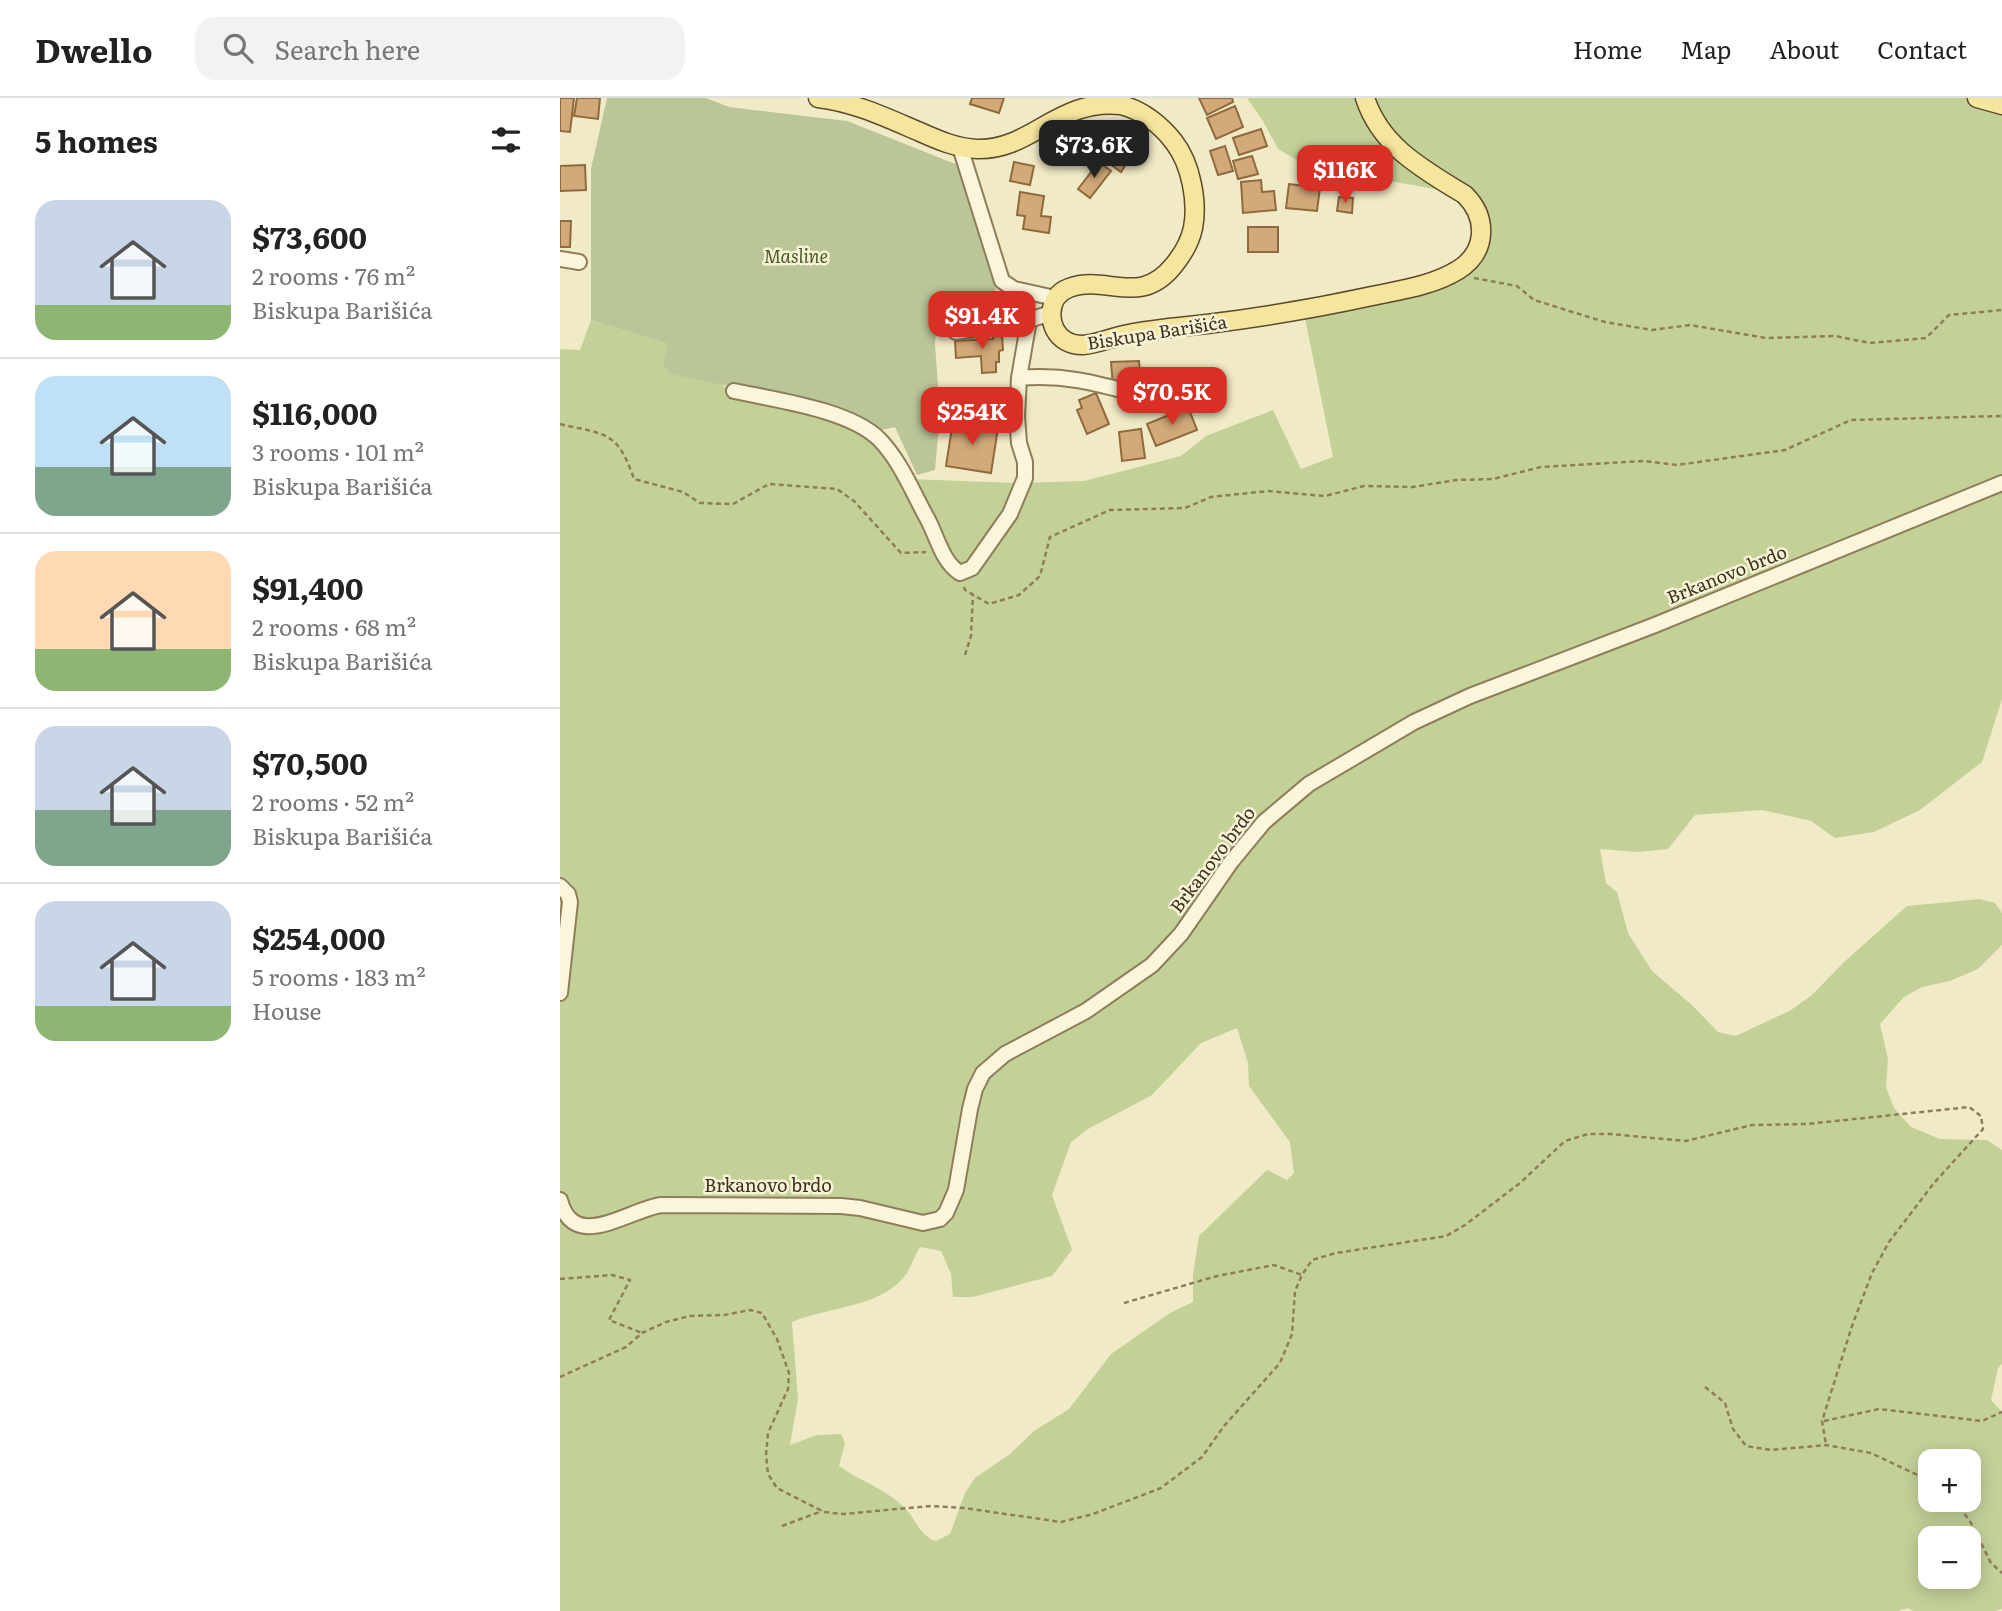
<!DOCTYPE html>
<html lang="en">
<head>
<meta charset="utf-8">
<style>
	body { margin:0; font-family:Literata,serif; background:#f2f2f2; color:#222; height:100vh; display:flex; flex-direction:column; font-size:26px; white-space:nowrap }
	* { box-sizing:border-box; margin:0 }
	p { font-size:23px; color:#767676 }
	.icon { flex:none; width:38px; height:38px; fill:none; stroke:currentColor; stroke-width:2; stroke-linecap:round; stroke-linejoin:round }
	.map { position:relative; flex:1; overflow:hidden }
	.drawer { display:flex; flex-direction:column; background:#fff; width:560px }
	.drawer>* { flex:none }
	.tools { position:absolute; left:1358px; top:1351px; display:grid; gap:14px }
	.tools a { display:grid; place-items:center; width:63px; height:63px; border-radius:14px; background:#fff; box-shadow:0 4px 18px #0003; font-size:35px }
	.price { position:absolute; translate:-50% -60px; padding:0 16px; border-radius:14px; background:#d93025; color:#fff; font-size:23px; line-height:46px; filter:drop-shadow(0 2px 4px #0008) }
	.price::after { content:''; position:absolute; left:50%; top:42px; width:21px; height:16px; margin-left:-10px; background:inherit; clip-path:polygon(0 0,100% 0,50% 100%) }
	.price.selected { background:#222; color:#fff }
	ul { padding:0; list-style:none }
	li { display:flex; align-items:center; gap:21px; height:175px; padding:0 35px }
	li+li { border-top:2px solid #e0e0e0 }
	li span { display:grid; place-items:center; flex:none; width:196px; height:140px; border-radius:21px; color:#555 }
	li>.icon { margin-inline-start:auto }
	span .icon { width:84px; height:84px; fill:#fffc; stroke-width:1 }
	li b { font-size:30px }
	h2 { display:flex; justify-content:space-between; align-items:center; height:84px; padding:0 35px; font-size:30px }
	header { display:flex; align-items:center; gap:42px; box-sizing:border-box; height:98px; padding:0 35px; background:#fff; border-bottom:2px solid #e0e0e0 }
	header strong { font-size:33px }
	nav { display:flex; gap:38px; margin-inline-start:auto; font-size:24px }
	.search { width:490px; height:63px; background:#f2f2f2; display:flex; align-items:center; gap:18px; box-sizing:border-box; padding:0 24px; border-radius:21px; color:#767676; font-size:26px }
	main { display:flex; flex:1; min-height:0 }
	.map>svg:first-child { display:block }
	.green { fill:#c3d199; fill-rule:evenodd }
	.cemetery { fill:#bac598 }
	.building { fill:#d2aa7a; stroke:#90693e; stroke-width:2 }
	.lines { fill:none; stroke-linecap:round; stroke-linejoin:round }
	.minor-casing { stroke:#8f7d5a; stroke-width:18 }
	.major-casing { stroke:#5c4a2e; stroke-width:21 }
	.path { stroke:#8f7d5a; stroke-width:2.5; stroke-dasharray:5 3.5; stroke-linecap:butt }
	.minor { stroke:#fbf6db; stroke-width:14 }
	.major { stroke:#f6e69d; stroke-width:18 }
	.labels { text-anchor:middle; stroke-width:5; stroke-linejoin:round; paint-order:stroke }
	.park-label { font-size:18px; font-style:italic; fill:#465c24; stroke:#f8f3d7 }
	.street-label { font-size:18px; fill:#3e321f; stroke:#f8f3d7 }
</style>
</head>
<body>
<header>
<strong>Dwello</strong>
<div class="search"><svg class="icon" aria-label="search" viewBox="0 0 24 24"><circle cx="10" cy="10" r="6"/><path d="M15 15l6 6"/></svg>Search here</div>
<nav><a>Home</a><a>Map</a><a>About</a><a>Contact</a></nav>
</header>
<main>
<section class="drawer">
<h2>5 homes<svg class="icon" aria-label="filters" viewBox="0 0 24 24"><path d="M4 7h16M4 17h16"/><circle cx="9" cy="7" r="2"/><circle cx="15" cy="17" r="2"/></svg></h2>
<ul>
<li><span style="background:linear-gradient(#c9d6e8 75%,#8fb573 0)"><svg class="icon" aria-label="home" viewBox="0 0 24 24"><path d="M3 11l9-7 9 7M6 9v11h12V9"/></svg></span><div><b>$73,600</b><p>2 rooms · 76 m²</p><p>Biskupa Barišića</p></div></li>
<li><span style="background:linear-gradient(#bfe0f5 65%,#7fa58c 0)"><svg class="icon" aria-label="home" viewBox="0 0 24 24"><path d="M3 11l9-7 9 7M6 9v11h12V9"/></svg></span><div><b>$116,000</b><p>3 rooms · 101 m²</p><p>Biskupa Barišića</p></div></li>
<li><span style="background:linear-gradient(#ffd9b3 70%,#8fb573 0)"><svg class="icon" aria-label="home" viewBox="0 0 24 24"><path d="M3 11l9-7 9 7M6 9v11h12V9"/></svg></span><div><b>$91,400</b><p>2 rooms · 68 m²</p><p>Biskupa Barišića</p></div></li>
<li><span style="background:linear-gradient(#c9d6e8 60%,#7fa58c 0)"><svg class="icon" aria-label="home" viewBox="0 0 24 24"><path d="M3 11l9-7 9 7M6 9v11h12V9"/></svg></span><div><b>$70,500</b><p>2 rooms · 52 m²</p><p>Biskupa Barišića</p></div></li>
<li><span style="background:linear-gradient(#c9d6e8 75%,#8fb573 0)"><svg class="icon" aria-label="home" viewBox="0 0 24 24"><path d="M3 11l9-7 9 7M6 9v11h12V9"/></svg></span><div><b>$254,000</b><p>5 rooms · 183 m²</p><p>House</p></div></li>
</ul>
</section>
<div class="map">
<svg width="1442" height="1513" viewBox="0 0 1442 1513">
	<rect width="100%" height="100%" fill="#f1eac6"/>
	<!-- green -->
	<path class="green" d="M687 0H1442V601L1422 664 1360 712 1314 734 1275 740 1251 723 1202 712 1135 717 1108 751 1078 754 1040 751 1046 785 1057 794 1068 835 1092 873 1133 908 1158 934 1176 938 1231 912 1252 897 1284 864 1347 808 1420 801 1435 805 1442 815V847L1418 871 1390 883 1362 889 1344 899 1320 926 1328 961 1326 989 1334 1010 1351 1029 1380 1041 1427 1042 1442 1052V1266L1438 1270 1431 1302 1442 1314V1511L1436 1513H1353L1348 1510 1338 1513H0V251L20 252 31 222 108 246 165 289 258 307 321 332 349 381 457 385 524 383 621 358 646 338 713 312 741 371 773 359 742 205C778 196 891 179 910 150 914 143 915 132 916 124L891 94 747 68 718 51 703 23ZM677 930 688 965 689 988 730 1044 734 1075 727 1082 707 1072 639 1138 633 1177V1204L610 1215 551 1256 509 1311 474 1333 450 1356 415 1380 405 1395 390 1436 376 1443C361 1439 356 1422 346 1411 328 1392 300 1383 279 1368L285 1345 281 1336 257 1337 230 1347 238 1301 232 1224C267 1209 318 1210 344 1179 351 1171 354 1158 360 1149L381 1153 391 1176 393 1199H413L492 1178 512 1152 492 1097 511 1044 528 1031 592 997 641 945ZM1370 1363H1409V1402H1370ZM1370 1440H1409V1479H1370Z"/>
	<!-- cemetery -->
	<path class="cemetery" d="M47 0H146L169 9 287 23 403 69 423 124 437 199 378 200 375 246 380 315 375 372 357 377 335 329 321 332 258 307 111 276 103 266 108 246 31 222V71Z"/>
	<!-- building -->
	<path class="building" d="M0 0H14L10 34 0 33Z
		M17 0H40L38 21 14 18Z
		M412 0H444L439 15 410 6Z
		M639 0H672L673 4 647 17Z
		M675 8 683 29 656 41 647 20Z
		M701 31 707 48 679 57 673 40Z
		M551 38 574 54 561 74 537 56Z
		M665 48 673 73 658 77 650 53Z
		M692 58 698 76 678 81 673 63Z
		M454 64 474 68 470 87 450 83Z
		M539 64 551 73 530 100 518 91Z
		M25 67 26 92 0 93V68Z
		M701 82 702 94 714 93 716 112 683 115 681 84Z
		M729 86 760 90 757 113 726 110Z
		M460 94 484 98 481 118 491 119 489 135 463 131 465 118 457 117Z
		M779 99 793 100 792 115 777 113Z
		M0 123H11L10 149H0Z
		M688 129H718V154H688Z
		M433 237H442L443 252 439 253V264H436V274L422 275 421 258 396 260 395 243 433 241Z
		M579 263 581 287 553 288 551 264Z
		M619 279 624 292 595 303 590 290Z
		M536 295 549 326 527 336 517 312 522 310 519 302Z
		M628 309 637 332 596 348 587 326Z
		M393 323 438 330 431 375 386 368Z
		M581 331 585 360 562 363 559 334Z"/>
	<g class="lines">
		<defs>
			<path id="minor" d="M400 49 442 183 454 191 495 200
				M0 161 19 164
				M469 222 459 280C504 276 536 285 580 297
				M396 234 469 222 491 215
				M174 293C216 302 291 312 320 342 341 364 353 395 367 420 377 438 382 464 400 475L412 470 450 416 465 380V364L459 345 457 318 459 280
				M394 317 457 314
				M0 788 8 796 10 804 0 895
				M0 1102C14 1155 68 1112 101 1107L281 1108 300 1110 363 1125 380 1121 386 1115 396 1092 410 1011 415 991 423 975 445 956 526 913 592 867 621 836 671 764 704 724 749 686 854 624 910 598 1095 527 1442 385"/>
			<path id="major" d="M258 0C294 4 327 20 360 34 378 42 396 50 417 51 471 53 498 0 561 7 582 12 601 27 614 44 631 66 638 104 633 130 630 144 623 156 614 167 580 210 547 176 509 190 486 198 486 232 506 243 511 246 517 247 523 247 537 246 550 240 564 237 591 231 619 229 647 226 703 219 757 210 812 198 840 192 872 188 898 172 927 154 928 120 905 97 863 71 821 49 805 0
				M1417 0 1442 7"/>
		</defs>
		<!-- minor casing -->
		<use href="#minor" class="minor-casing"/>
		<!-- major casing -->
		<use href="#major" class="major-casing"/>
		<!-- path -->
		<path class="path" d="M914 180 957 188 974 202 1045 224 1092 232 1130 227 1206 240 1275 238 1310 245 1366 240 1389 217 1442 212
			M0 326C46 337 57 332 74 381L123 394 140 405 173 406 209 386 277 391 294 403 341 455 366 454
			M404 489 405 492 429 506 459 497 480 478 490 439 550 412 625 410 651 399 708 393 765 398 804 388 853 389 896 382 933 381 981 369 1084 363 1117 367 1225 352 1291 322 1442 318
			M405 557 411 538 413 497
			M0 1181 52 1177 70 1182 49 1222 82 1235
			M564 1205 657 1178 714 1167 742 1177
			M0 1279 66 1249 82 1235 106 1224 130 1218 164 1217 190 1212 202 1215 217 1241 229 1275 228 1291 208 1335 206 1357 208 1376 217 1390 264 1414 283 1416 371 1408 404 1410 501 1424 533 1416 601 1390 642 1359 664 1328 720 1265 732 1236 735 1193 742 1177 752 1162 776 1155 886 1138 905 1127 960 1085 1005 1043 1028 1036H1050L1126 1043 1192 1027 1247 1026 1409 1009 1421 1018 1423 1031 1374 1085 1329 1144 1312 1175 1292 1228 1262 1323 1266 1347
			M1145 1289 1165 1305 1173 1331 1186 1348 1211 1352 1266 1347 1311 1355 1370 1383
			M1264 1323 1319 1311 1422 1323 1442 1314
			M1395 1402 1411 1425 1431 1465 1442 1475
			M222 1428 262 1413"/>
		<!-- minor -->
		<use href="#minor" class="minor"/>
		<!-- major -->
		<use href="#major" class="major"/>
	</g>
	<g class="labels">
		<!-- park labels -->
		<g class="park-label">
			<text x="236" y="165">Masline</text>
		</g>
		<!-- street labels -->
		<g class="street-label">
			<text transform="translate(597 235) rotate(-9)" y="6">Biskupa Barišića</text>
			<text transform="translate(1167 477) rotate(-22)" y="6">Brkanovo brdo</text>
			<text transform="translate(653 762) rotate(-53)" y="6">Brkanovo brdo</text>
			<text x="208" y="1094">Brkanovo brdo</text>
		</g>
	</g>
</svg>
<div class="tools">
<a>+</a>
<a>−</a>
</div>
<b class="price selected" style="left:534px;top:82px">$73.6K</b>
<b class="price" style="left:785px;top:107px">$116K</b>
<b class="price" style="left:422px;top:253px">$91.4K</b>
<b class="price" style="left:612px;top:329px">$70.5K</b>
<b class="price" style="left:412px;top:349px">$254K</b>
</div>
</main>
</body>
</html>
